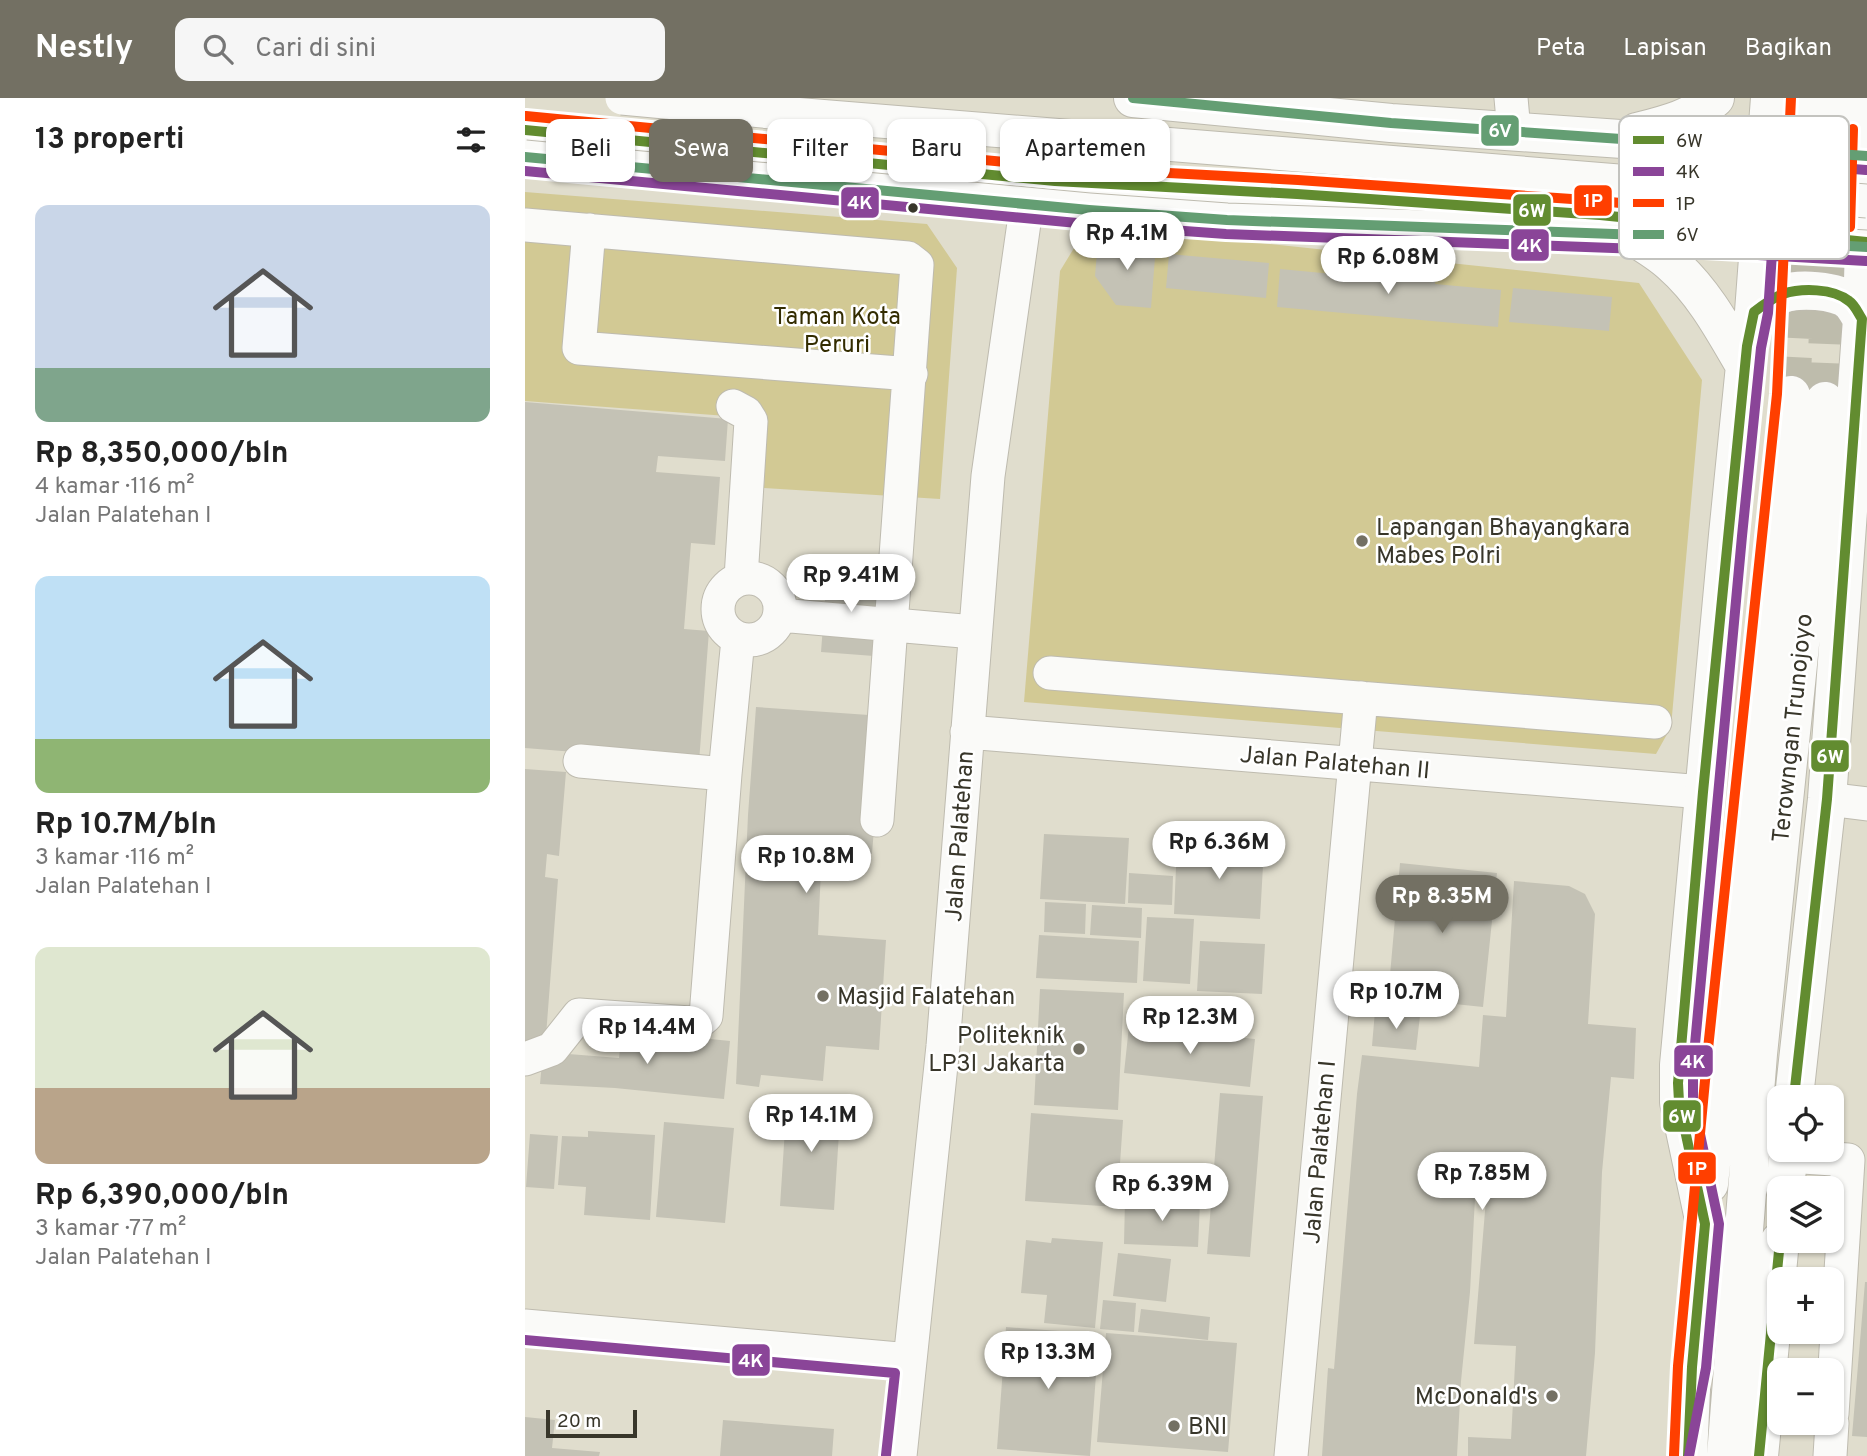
<!DOCTYPE html>
<html lang="id">
<head>
<meta charset="utf-8">
<style>
	body { margin:0; font-family:Overpass,sans-serif; background:#f6f6f6; color:#222; height:100vh; display:flex; flex-direction:column; font-size:26px; white-space:nowrap }
	* { box-sizing:border-box; margin:0 }
	p { font-size:23px; color:#767676 }
	.icon { flex:none; width:38px; height:38px; fill:none; stroke:currentColor; stroke-width:2; stroke-linecap:round; stroke-linejoin:round }
	.map { position:relative; flex:1; overflow:hidden }
	.side { display:flex; flex-direction:column; background:#fff; width:525px }
	.side>* { flex:none }
	.hud { position:absolute; left:21px; top:21px; width:665px; height:63px; display:flex; gap:14px }
	.tools { position:absolute; left:1242px; top:987px; display:grid; gap:14px }
	.tools a { display:grid; place-items:center; width:77px; height:77px; border-radius:14px; background:#fff; box-shadow:0 2px 5px #0004; font-size:35px }
	.scale { position:absolute; left:21px; bottom:18px; width:91px; box-sizing:border-box; padding-left:7px; border:4px solid #38362a; border-top:0; font-size:19px; line-height:24px; white-space:nowrap; color:#38362a; -webkit-text-stroke:5px #fff; paint-order:stroke }
	.price { position:absolute; translate:-50% -60px; padding:0 16px; border-radius:24px; background:#fff; color:#222; font-size:23px; line-height:46px; filter:drop-shadow(0 2px 4px #0008) }
	.price::after { content:''; position:absolute; left:50%; top:42px; width:21px; height:16px; margin-left:-10px; background:inherit; clip-path:polygon(0 0,100% 0,50% 100%) }
	.price.on { background:#737063; color:#fff }
	ul { padding:0; list-style:none }
	li { display:grid; align-content:center; gap:14px; height:371px; padding:0 35px }
	li span { display:grid; place-items:center; height:217px; border-radius:14px; color:#555 }
	li>.icon { margin-inline-start:auto }
	span .icon { width:126px; height:126px; fill:#fffc; stroke-width:1 }
	li b { font-size:30px }
	h2 { display:flex; justify-content:space-between; align-items:center; height:84px; padding:0 35px; font-size:30px }
	.pill { padding:0 24px; border-radius:14px; background:#fff; box-shadow:0 2px 5px #0004; font-size:24px; line-height:63px }
	.pill.on { background:#737063; color:#fff }
	header { display:flex; align-items:center; gap:42px; box-sizing:border-box; height:98px; padding:0 35px; background:#737063; color:#fff }
	header strong { font-size:33px }
	nav { display:flex; gap:38px; margin-inline-start:auto; font-size:24px }
	.search { width:490px; height:63px; background:#f6f6f6; display:flex; align-items:center; gap:18px; box-sizing:border-box; padding:0 24px; border-radius:14px; color:#767676; font-size:26px }
	main { display:flex; flex:1; min-height:0 }
	.map>svg:first-child { display:block }
	.green { fill:#d2c994 }
	.building { fill:#c4c2b5 }
	.lines { fill:none; stroke-linecap:round; stroke-linejoin:round }
	.major-tunnel { stroke:#bebcac; stroke-width:38; stroke-dasharray:38 19; stroke-linecap:butt }
	.minor-casing { stroke:#bebbaf; stroke-width:35 }
	.major-casing { stroke:#bebbaf; stroke-width:40 }
	.minor { stroke:#fafaf8; stroke-width:33 }
	.major { stroke:#fafaf8; stroke-width:38 }
	.minor-bridge-casing { stroke:#bebbaf; stroke-width:35; stroke-linecap:butt }
	.minor-bridge { stroke:#fafaf8; stroke-width:33 }
	.bus-1-casing { stroke:#fff; stroke-width:16 }
	.bus-2-casing { stroke:#fff; stroke-width:16 }
	.bus-3-casing { stroke:#fff; stroke-width:16 }
	.bus-4-casing { stroke:#fff; stroke-width:16 }
	.bus-1 { stroke:#628c30; stroke-width:10 }
	.bus-2 { stroke:#8a4598; stroke-width:10 }
	.bus-3 { stroke:#ff3f00; stroke-width:10 }
	.bus-4 { stroke:#649e73; stroke-width:10 }
	.bus-dot { fill:#38362a; stroke:#fff; stroke-width:2.5 }
	.poi-dot { fill:#737063; stroke:#fff; stroke-width:2.5 }
	.labels { text-anchor:middle; stroke-width:5; stroke-linejoin:round; paint-order:stroke }
	.park-label { font-size:24px; fill:#332c00; stroke:#fff }
	.poi-label { font-size:24px; fill:#38362a; stroke:#fff; text-anchor:start }
	.street-label { font-size:24px; fill:#38362a; stroke:#fff }
	.key { fill:#fff; stroke:#c3c3bf; stroke-width:2 }
	.key-label { font-size:19px; fill:#38362a }
	.line-badge { stroke:#fff; stroke-width:2.5 }
	.badge-label { font-size:19px; text-anchor:middle; font-weight:bold; fill:#fff }
</style>
</head>
<body>
<header>
<strong>Nestly</strong>
<div class="search"><svg class="icon" aria-label="search" viewBox="0 0 24 24"><circle cx="10" cy="10" r="6"/><path d="M15 15l6 6"/></svg>Cari di sini</div>
<nav><a>Peta</a><a>Lapisan</a><a>Bagikan</a></nav>
</header>
<main>
<section class="side">
<h2>13 properti<svg class="icon" aria-label="filters" viewBox="0 0 24 24"><path d="M4 7h16M4 17h16"/><circle cx="9" cy="7" r="2"/><circle cx="15" cy="17" r="2"/></svg></h2>
<ul>
<li><span style="background:linear-gradient(#c9d6e8 75%,#7fa58c 0)"><svg class="icon" aria-label="home" viewBox="0 0 24 24"><path d="M3 11l9-7 9 7M6 9v11h12V9"/></svg></span><div><b>Rp 8,350,000/bln</b><p>4 kamar · 116 m²</p><p>Jalan Palatehan I</p></div></li>
<li><span style="background:linear-gradient(#bfe0f5 75%,#8fb573 0)"><svg class="icon" aria-label="home" viewBox="0 0 24 24"><path d="M3 11l9-7 9 7M6 9v11h12V9"/></svg></span><div><b>Rp 10.7M/bln</b><p>3 kamar · 116 m²</p><p>Jalan Palatehan I</p></div></li>
<li><span style="background:linear-gradient(#dfe7d0 65%,#b9a48a 0)"><svg class="icon" aria-label="home" viewBox="0 0 24 24"><path d="M3 11l9-7 9 7M6 9v11h12V9"/></svg></span><div><b>Rp 6,390,000/bln</b><p>3 kamar · 77 m²</p><p>Jalan Palatehan I</p></div></li>
</ul>
</section>
<div class="map">
<svg width="1342" height="1358" viewBox="0 0 1342 1358">
	<rect width="100%" height="100%" fill="#e0ddcd"/>
	<!-- green -->
	<path class="green" d="M0 94 402 126 432 170 415 401 239 390 242 321 0 303Z
		M583 129 1114 185 1177 282 1146 629 1131 656 499 604 535 173 557 137Z"/>
	<!-- building -->
	<path class="building" d="M573 142 631 147 626 210 591 207 570 178Z
		M644 156 744 165 741 200 641 190Z
		M809 168 911 178 910 186 976 192 973 229 752 209 755 171 808 176Z
		M988 190 1087 199 1084 233 984 224Z
		M0 304 203 321 200 363 133 358 131 374 195 379 190 447 166 445 159 531 184 533 174 664 0 650Z
		M302 475 355 479 349 558 296 554Z
		M231 609 358 618 347 756 297 750 293 837 361 842 354 952 301 948 298 983 236 977 234 989 211 986 223 717Z
		M0 671 41 674 34 758 22 756 20 779 33 781 20 951 0 949Z
		M519 736 604 740 600 806 515 801Z
		M652 746 739 750 735 821 649 816Z
		M875 765 972 775 958 909 863 899Z
		M604 775 648 778 647 807 603 805Z
		M989 783 1044 788 1060 796 1070 816 1063 926 1111 930 1109 981 1086 979 1077 1074 1070 1255 1061 1358H943V1339L986 1341 991 1248 949 1246 961 1101 950 1100 945 1194 936 1283 932 1358H797L803 1270 809 1271 832 996 837 957 954 969 958 917 981 919Z
		M520 804 561 806 560 836 519 834Z
		M567 807 617 810 616 840 565 837Z
		M622 819 669 821 665 886 618 883Z
		M514 837 614 843 612 885 511 880Z
		M675 843 740 846 737 896 672 893Z
		M515 891 599 895 593 1012 509 1007Z
		M850 913 895 918 891 952 847 948Z
		M604 928 730 941 725 989 599 975Z
		M97 932 205 943 199 1001 90 990 15 986 18 954 94 960Z
		M695 995 738 998 725 1159 682 1156Z
		M262 1000 316 1004 309 1112 255 1108Z
		M506 1015 598 1022 592 1109 500 1103Z
		M139 1024 209 1030 200 1125 131 1119Z
		M63 1033 130 1037 125 1122 59 1117 61 1089 33 1087 37 1038 63 1039Z
		M5 1036 33 1038 29 1091 1 1089Z
		M600 1101 675 1105 673 1149 599 1146Z
		M527 1140 578 1144 570 1230 519 1225 522 1197 496 1195 501 1142 526 1145Z
		M593 1155 646 1161 641 1204 588 1198Z
		M1340 1184H1342V1339L1327 1338Z
		M578 1202 611 1205 609 1234 575 1231Z
		M616 1211 685 1219 683 1242 613 1234Z
		M481 1229 574 1236 565 1358 472 1351Z
		M581 1235 712 1245 703 1354 572 1344Z
		M0 1319 30 1322 27 1350 75 1354 74 1358H0Z
		M198 1322 309 1331 307 1358H195Z"/>
	<g class="lines">
		<!-- major-tunnel -->
		<path class="major-tunnel" d="M1266 297 1280 0
			M1300 303 1313 0"/>
		<defs>
			<path id="minor" d="M986 0 989 33
				M0 127 383 160 392 167 352 722
				M64 132 54 250 386 276
				M208 308 221 315 226 323 216 480
				M193 511a31 31 0 1 1 62 0a31 31 0 1 1-62 0Z
				M255 517 449 534
				M525 575 1130 624
				M442 634 1178 694
				M55 663 200 676 213 541
				M1302 701 1342 706
				M0 961 27 951 54 917 165 925 175 923 181 918 200 676
				M1263 1058 1323 1062 1307 1316
				M0 1228 385 1262
				M375 1358 418 948 463 378 500 118 511 96 523 88
				M766 1358 836 600
				M1305 1358 1307 1325"/>
			<path id="major" d="M608 0 866 25 1342 58
				M1260 0C1280 14 1316 22 1334 0
				M0 32 530 83 772 96 1075 117 1152 126
				M1112 34C1140 27 1169 20 1190 0
				M1088 126C1107 139 1130 150 1147 166 1179 194 1199 232 1220 268
				M1229 214C1238 207 1247 200 1258 196 1272 190 1312 192 1324 203 1329 207 1333 215 1337 221
				M1269 999 1302 701 1337 221 1342 31
				M1184 1086 1266 297
				M1260 1090 1264 1052
				M1163 1358 1167 1269 1180 1126 1154 1004V967L1203 437 1222 248 1229 214 1245 0
				M1201 1358 1233 956 1300 303
				M1234 1358 1255 1143"/>
		</defs>
		<!-- minor casing -->
		<use href="#minor" class="minor-casing"/>
		<!-- major casing -->
		<use href="#major" class="major-casing"/>
		<!-- minor -->
		<use href="#minor" class="minor"/>
		<!-- major -->
		<use href="#major" class="major"/>
		<defs>
			<path id="minor-bridge" d="M97 0 268 16 1342 103
				M0 59 564 112 702 122 1144 138 1342 149"/>
		</defs>
		<!-- minor-bridge casing -->
		<use href="#minor-bridge" class="minor-bridge-casing"/>
		<!-- minor-bridge -->
		<use href="#minor-bridge" class="minor-bridge"/>
		<defs>
			<path id="bus-1" d="M0 32 530 83 772 96 1075 117 1342 144
				M1163 1358 1167 1269 1180 1126 1154 1004 1153 985 1178 694 1222 248 1229 214C1238 207 1247 200 1258 196 1276 190 1308 190 1324 203 1330 207 1333 215 1337 221L1302 701 1269 999
				M1234 1358 1255 1143"/>
			<path id="bus-2" d="M0 73 563 126 701 136 1143 152 1341 163
				M0 1242 370 1275 361 1357
				M1164 1358 1181 1270 1194 1126 1168 1003V968L1217 438 1236 250 1243 215 1253 65 1341 72"/>
			<path id="bus-3" d="M1 18 531 69 773 82 1076 103 1325 129 1328 31
				M1149 1357 1153 1268 1183 951 1252 296 1266 0"/>
			<path id="bus-4" d="M608 0 866 25 1342 58
				M0 59 564 112 702 122 1144 138 1342 149"/>
		</defs>
		<!-- bus-1 casing -->
		<use href="#bus-1" class="bus-1-casing"/>
		<!-- bus-2 casing -->
		<use href="#bus-2" class="bus-2-casing"/>
		<!-- bus-3 casing -->
		<use href="#bus-3" class="bus-3-casing"/>
		<!-- bus-4 casing -->
		<use href="#bus-4" class="bus-4-casing"/>
		<!-- bus-1 -->
		<use href="#bus-1" class="bus-1"/>
		<!-- bus-2 -->
		<use href="#bus-2" class="bus-2"/>
		<!-- bus-3 -->
		<use href="#bus-3" class="bus-3"/>
		<!-- bus-4 -->
		<use href="#bus-4" class="bus-4"/>
	</g>
	<!-- markers -->
	<circle class="bus-dot" cx="388" cy="110" r="6"/>
	<g class="poi-dot">
		<circle cx="837" cy="443" r="7"/>
		<circle cx="298" cy="898" r="7"/>
		<circle cx="554" cy="951" r="7"/>
		<circle cx="1027" cy="1298" r="7"/>
		<circle cx="649" cy="1328" r="7"/>
	</g>
	<g class="labels">
		<!-- park labels -->
		<g class="park-label">
			<text x="312" y="226">Taman Kota<tspan x="312" dy="28">Peruri</tspan></text>
		</g>
		<!-- poi labels -->
		<g class="poi-label">
			<text x="851" y="437">Lapangan Bhayangkara<tspan x="851" dy="28">Mabes Polri</tspan></text>
			<text x="312" y="906">Masjid Falatehan</text>
			<text x="540" y="945" text-anchor="end">Politeknik<tspan x="540" dy="28">LP3I Jakarta</tspan></text>
			<text x="1013" y="1306" text-anchor="end">McDonald's</text>
			<text x="663" y="1336">BNI</text>
		</g>
		<!-- street labels -->
		<g class="street-label">
			<text transform="translate(1267 630) rotate(-84)" y="8">Terowngan Trunojoyo</text>
			<text transform="translate(810 664) rotate(5)" y="8">Jalan Palatehan II</text>
			<text transform="translate(434 738) rotate(-86)" y="8">Jalan Palatehan</text>
			<text transform="translate(794 1054) rotate(-85)" y="8">Jalan Palatehan I</text>
		</g>
	</g>
	<!-- legend -->
	<rect x="1094" y="18" width="230" height="143" rx="10" class="key"/>
	<rect x="1108" y="38" width="31" height="8" fill="#628c30"/>
	<rect x="1108" y="69" width="31" height="9" fill="#8a4598"/>
	<rect x="1108" y="101" width="31" height="8" fill="#ff3f00"/>
	<rect x="1108" y="132" width="31" height="9" fill="#649e73"/>
	<g class="key-label">
		<text x="1151" y="49">6W</text>
		<text x="1151" y="80">4K</text>
		<text x="1151" y="112">1P</text>
		<text x="1151" y="143">6V</text>
	</g>
	<g class="line-badge">
		<rect x="955" y="16" width="40" height="33" rx="7" fill="#649e73"/>
		<rect x="1048" y="86" width="40" height="33" rx="7" fill="#ff3f00"/>
		<rect x="315" y="88" width="40" height="33" rx="7" fill="#8a4598"/>
		<rect x="987" y="95" width="40" height="34" rx="7" fill="#628c30"/>
		<rect x="985" y="130" width="40" height="34" rx="7" fill="#8a4598"/>
		<rect x="1285" y="641" width="40" height="34" rx="7" fill="#628c30"/>
		<rect x="1148" y="946" width="41" height="34" rx="7" fill="#8a4598"/>
		<rect x="1137" y="1001" width="40" height="34" rx="7" fill="#628c30"/>
		<rect x="1152" y="1053" width="40" height="34" rx="7" fill="#ff3f00"/>
		<rect x="206" y="1245" width="40" height="34" rx="7" fill="#8a4598"/>
	</g>
	<g class="badge-label">
		<text x="975" y="39">6V</text>
		<text x="1068" y="109">1P</text>
		<text x="335" y="111">4K</text>
		<text x="1007" y="119">6W</text>
		<text x="1005" y="154">4K</text>
		<text x="1305" y="665">6W</text>
		<text x="1168" y="970">4K</text>
		<text x="1157" y="1025">6W</text>
		<text x="1172" y="1077">1P</text>
		<text x="226" y="1269">4K</text>
	</g>
</svg>
<div class="tools">
<a><svg class="icon" aria-label="locate" viewBox="0 0 24 24"><circle cx="12" cy="12" r="6"/><path d="M12 2v4M12 18v4M2 12h4M18 12h4"/></svg></a>
<a><svg class="icon" aria-label="layers" viewBox="0 0 24 24"><path d="M12 4l9 5-9 5-9-5zM3 14l9 5 9-5"/></svg></a>
<a>+</a>
<a>−</a>
</div>
<div class="scale">20 m</div>
<b class="price" style="left:602px;top:174px">Rp 4.1M</b>
<b class="price" style="left:863px;top:198px">Rp 6.08M</b>
<b class="price" style="left:326px;top:516px">Rp 9.41M</b>
<b class="price" style="left:694px;top:783px">Rp 6.36M</b>
<b class="price" style="left:281px;top:797px">Rp 10.8M</b>
<b class="price on" style="left:917px;top:837px">Rp 8.35M</b>
<b class="price" style="left:871px;top:933px">Rp 10.7M</b>
<b class="price" style="left:665px;top:958px">Rp 12.3M</b>
<b class="price" style="left:122px;top:968px">Rp 14.4M</b>
<b class="price" style="left:286px;top:1056px">Rp 14.1M</b>
<b class="price" style="left:957px;top:1114px">Rp 7.85M</b>
<b class="price" style="left:637px;top:1125px">Rp 6.39M</b>
<b class="price" style="left:523px;top:1293px">Rp 13.3M</b>
<div class="hud">
<a class="pill">Beli</a>
<a class="pill on">Sewa</a>
<a class="pill">Filter</a>
<a class="pill">Baru</a>
<a class="pill">Apartemen</a>
</div>
</div>
</main>
</body>
</html>
